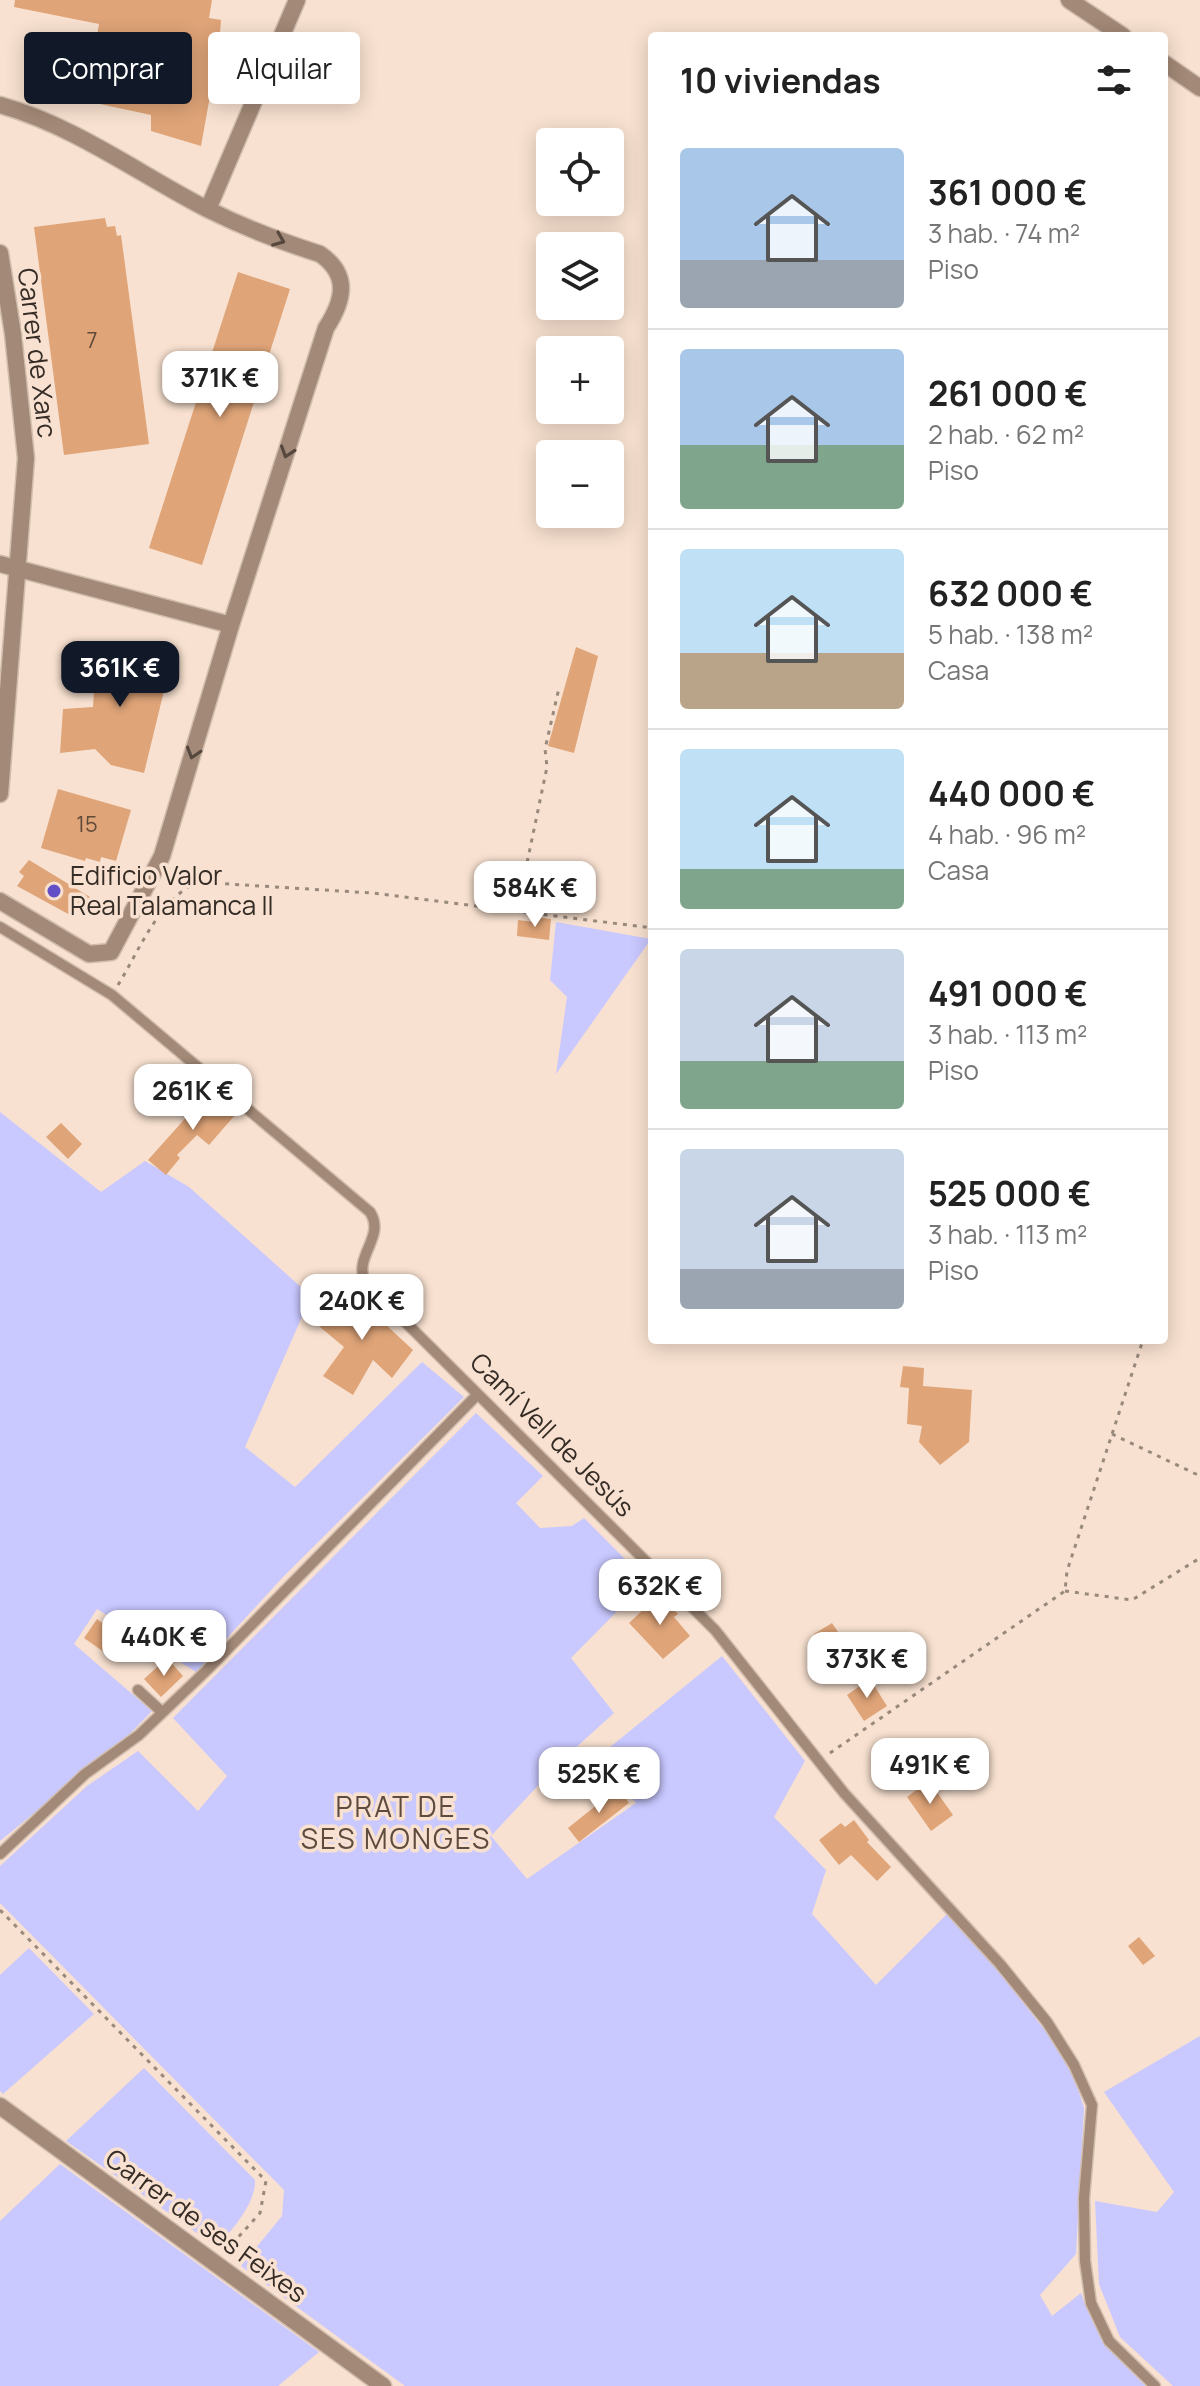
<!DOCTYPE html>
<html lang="es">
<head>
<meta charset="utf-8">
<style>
	body { margin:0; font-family:Manrope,sans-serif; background:#f6f6f6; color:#222; height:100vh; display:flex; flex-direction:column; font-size:30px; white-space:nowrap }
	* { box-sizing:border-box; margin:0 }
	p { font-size:26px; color:#767676 }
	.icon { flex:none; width:44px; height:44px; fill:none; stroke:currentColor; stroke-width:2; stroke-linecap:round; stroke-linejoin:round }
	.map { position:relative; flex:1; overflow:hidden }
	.sheet { position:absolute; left:648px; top:32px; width:520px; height:1312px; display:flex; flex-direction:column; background:#fff; border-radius:8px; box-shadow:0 4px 20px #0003 }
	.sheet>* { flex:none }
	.guide { position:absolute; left:24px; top:32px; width:504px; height:72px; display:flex; gap:16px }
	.fabs { position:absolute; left:536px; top:128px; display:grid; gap:16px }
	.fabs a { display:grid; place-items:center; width:88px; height:88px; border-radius:8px; background:#fff; box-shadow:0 4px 20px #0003; font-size:40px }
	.price { position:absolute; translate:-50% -68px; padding:0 18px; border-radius:16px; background:#fff; color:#222; font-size:26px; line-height:52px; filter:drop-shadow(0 2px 4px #0008) }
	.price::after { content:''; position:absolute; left:50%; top:48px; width:24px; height:18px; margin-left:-12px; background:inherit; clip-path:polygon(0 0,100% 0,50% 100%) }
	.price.on { background:#111827; color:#fff }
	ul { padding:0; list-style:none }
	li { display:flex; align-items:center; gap:24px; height:200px; padding:0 32px }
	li+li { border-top:2px solid #e0e0e0 }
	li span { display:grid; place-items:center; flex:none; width:224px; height:160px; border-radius:8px; color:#555 }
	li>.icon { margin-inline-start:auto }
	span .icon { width:96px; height:96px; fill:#fffc; stroke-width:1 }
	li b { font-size:34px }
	h2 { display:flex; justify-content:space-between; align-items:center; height:96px; padding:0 32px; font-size:34px }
	.pill { padding:0 28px; border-radius:8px; background:#fff; box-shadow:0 4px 20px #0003; font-size:28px; line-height:72px }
	.pill.on { background:#111827; color:#fff }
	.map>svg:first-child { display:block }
	.green { fill:#c9c8ff }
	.building { fill:#dfa478 }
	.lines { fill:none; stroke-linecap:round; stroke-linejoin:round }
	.service-casing { stroke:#d1bdae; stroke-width:13 }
	.minor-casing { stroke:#d1bdae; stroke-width:19 }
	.tertiary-casing { stroke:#d1bdae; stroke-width:19 }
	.path { stroke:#99897d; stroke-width:3; stroke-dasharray:4 6; stroke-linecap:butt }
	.service { stroke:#a38977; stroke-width:10 }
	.minor { stroke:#a38977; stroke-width:16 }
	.tertiary { stroke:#a38977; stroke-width:16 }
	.oneway { stroke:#56483e }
	.poi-dot { fill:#624ec6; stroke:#f8e1d0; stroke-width:3 }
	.labels { text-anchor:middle; stroke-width:7; stroke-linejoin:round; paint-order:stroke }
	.number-label { font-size:22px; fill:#604a3a }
	.street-label { font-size:26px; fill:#352c26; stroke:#f8e1d0 }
	.poi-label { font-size:26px; fill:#352c26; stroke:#f8e1d0; text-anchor:start }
	.neighbourhood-label { font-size:28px; letter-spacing:2px; fill:#5e4b3e; stroke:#f8e1d0 }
</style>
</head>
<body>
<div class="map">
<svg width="1200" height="2386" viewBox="0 0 1200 2386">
	<rect width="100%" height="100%" fill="#f8e1d0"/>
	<!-- green -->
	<path class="green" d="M556 922 651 939 556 1074 567 997 550 980Z
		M0 1112 101 1192 145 1161 189 1187 311 1296 245 1447 295 1487 422 1362 464 1397 283 1577 196 1672 97 1609 74 1644 152 1711 126 1738 0 1841Z
		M476 1413 543 1476 516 1503 540 1528 572 1526 584 1518 647 1581 571 1658 614 1713 560 1762 491 1836 527 1879 636 1803 618 1782 607 1786 597 1772 604 1752 722 1656 805 1761 774 1817 826 1870 812 1914 876 1985 947 1914 988 1958 1047 2033 1074 2077 1084 2108 1076 2254 1040 2295 1052 2316 1081 2293C1094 2332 1116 2358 1146 2386H405L241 2266 282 2216 284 2190 0 1903V1866L87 1786 138 1751 198 1811 227 1776 173 1718Z
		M29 1948 94 2014 3 2094 0 2091V1975Z
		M1200 2036V2386H1173L1120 2337 1099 2284 1095 2201 1157 2212 1174 2192 1104 2092Z
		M144 2068 255 2180C256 2203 232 2230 217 2247L66 2141Z
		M60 2164 319 2352 278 2386H0V2221Z"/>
	<!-- building -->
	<path class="building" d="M15 0H212L209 18 221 20 219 46 201 146 151 131V115L86 101 99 24 14 7Z
		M105 218 107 227 115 226 117 236 121 235 149 444 64 455 34 227Z
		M238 272 290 289 202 565 149 548Z
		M123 644 165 654 164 661 171 662 144 773 111 765 95 749 60 753 63 709 93 707 95 676 109 673 108 646Z
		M576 647 598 656 574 753 548 746Z
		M58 789 131 810 116 861 101 857 100 862 86 858 85 861 41 848Z
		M29 860 90 897 70 915 17 886 24 876 19 872Z
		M535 917 551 919 549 940 517 936 518 920 534 922Z
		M207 1094 235 1115 209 1145 197 1135 177 1155 180 1158 166 1175 148 1160Z
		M61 1123 82 1144 68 1159 46 1137Z
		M346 1287 376 1312 381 1309 391 1319 385 1324 413 1350 392 1378 373 1360 353 1395 323 1376 344 1347 320 1327Z
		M903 1366 924 1368 923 1386 972 1390 969 1442 940 1465 919 1442 922 1426 907 1424 909 1388 900 1387Z
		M660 1594 678 1614 674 1617 690 1636 663 1659 629 1623Z
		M97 1619 124 1639 111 1657 84 1638Z
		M832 1623 855 1657 830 1673 813 1648 821 1643 814 1634Z
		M167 1658 183 1676 161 1697 144 1679Z
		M870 1679 887 1706 864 1721 847 1695Z
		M929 1781 953 1815 931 1831 907 1797Z
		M618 1788 629 1803 579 1842 568 1828Z
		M854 1820 869 1840 867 1842 891 1867 877 1881 851 1855 839 1865 819 1840 841 1823 845 1827Z
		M1139 1937 1155 1956 1143 1965 1128 1946Z"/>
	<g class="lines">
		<defs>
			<path id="service" d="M0 927 112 995 370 1212C386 1237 353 1256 365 1282L715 1630 844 1793 1000 1964 1047 2022 1074 2065 1092 2105 1084 2198 1085 2261 1091 2303 1109 2341 1155 2386
				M138 1690 162 1712
				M0 1854 85 1774 139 1735 207 1670 477 1395"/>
			<path id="minor" d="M1069 0 1123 36
				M1164 63 1200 88
				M0 105C75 126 139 174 207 209 243 227 282 242 320 254 350 275 344 300 326 328L231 625 162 856 111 952 89 954 0 901
				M208 209 297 0
				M0 253 13 334 26 458 0 794
				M0 564 231 625"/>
			<path id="tertiary" d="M0 2106 383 2386"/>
		</defs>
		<!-- service casing -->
		<use href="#service" class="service-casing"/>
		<!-- minor casing -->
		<use href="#minor" class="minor-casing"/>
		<!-- tertiary casing -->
		<use href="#tertiary" class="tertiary-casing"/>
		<!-- path -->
		<path class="path" d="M517 911 547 767 545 749 559 688
			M118 985C140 949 158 901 197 882L372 893 652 928
			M1112 1434 1200 1476
			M1065 1591 1132 1600 1200 1558
			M830 1753 1065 1591 1067 1571 1143 1340
			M0 1910 266 2181 260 2213 225 2252"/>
		<!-- service -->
		<use href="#service" class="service"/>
		<!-- minor -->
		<use href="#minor" class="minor"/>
		<!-- tertiary -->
		<use href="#tertiary" class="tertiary"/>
	</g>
	<!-- one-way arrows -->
	<defs><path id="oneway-chevron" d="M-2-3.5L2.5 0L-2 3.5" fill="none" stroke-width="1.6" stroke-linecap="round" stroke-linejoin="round" transform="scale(2)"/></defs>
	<g class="oneway">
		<use href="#oneway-chevron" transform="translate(279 240) rotate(22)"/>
		<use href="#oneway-chevron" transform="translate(287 452) rotate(108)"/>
		<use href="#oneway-chevron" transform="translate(193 753) rotate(107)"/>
	</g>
	<!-- markers -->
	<circle class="poi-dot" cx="54" cy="891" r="8"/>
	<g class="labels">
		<!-- number labels -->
		<g class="number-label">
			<text x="92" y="348">7</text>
			<text x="87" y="832">15</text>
		</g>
		<!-- street labels -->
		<g class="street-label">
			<text transform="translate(37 353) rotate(83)" y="9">Carrer de Xarc</text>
			<text transform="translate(552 1435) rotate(45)" y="9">Camí Vell de Jesús</text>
			<text transform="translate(206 2226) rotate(36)" y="9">Carrer de ses Feixes</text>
		</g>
		<!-- poi labels -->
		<g class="poi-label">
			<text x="70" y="885">Edificio Valor<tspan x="70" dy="30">Real Talamanca II</tspan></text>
		</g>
		<!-- neighbourhood labels -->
		<g class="neighbourhood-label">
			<text x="396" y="1817">PRAT DE<tspan x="396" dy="32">SES MONGES</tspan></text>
		</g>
	</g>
</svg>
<div class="fabs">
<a><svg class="icon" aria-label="locate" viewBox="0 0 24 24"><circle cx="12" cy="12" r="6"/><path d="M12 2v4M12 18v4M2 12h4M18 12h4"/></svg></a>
<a><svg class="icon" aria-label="layers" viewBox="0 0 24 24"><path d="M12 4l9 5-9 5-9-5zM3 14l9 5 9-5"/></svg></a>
<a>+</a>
<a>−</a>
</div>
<b class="price" style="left:220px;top:419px">371K €</b>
<b class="price on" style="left:120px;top:709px">361K €</b>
<b class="price" style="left:535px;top:929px">584K €</b>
<b class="price" style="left:193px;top:1132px">261K €</b>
<b class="price" style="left:362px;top:1342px">240K €</b>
<b class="price" style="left:660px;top:1627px">632K €</b>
<b class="price" style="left:164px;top:1678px">440K €</b>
<b class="price" style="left:867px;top:1700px">373K €</b>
<b class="price" style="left:930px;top:1806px">491K €</b>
<b class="price" style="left:599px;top:1815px">525K €</b>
<div class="guide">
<a class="pill on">Comprar</a>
<a class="pill">Alquilar</a>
</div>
<section class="sheet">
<h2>10 viviendas<svg class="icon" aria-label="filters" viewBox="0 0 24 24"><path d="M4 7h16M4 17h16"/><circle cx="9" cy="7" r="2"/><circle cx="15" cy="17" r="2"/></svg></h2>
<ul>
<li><span style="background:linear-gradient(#a9c7e8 70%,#9aa5b1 0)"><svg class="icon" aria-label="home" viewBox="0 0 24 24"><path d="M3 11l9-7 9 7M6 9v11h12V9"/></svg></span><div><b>361 000 €</b><p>3 hab. · 74 m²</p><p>Piso</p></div></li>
<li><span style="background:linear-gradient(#a9c7e8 60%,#7fa58c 0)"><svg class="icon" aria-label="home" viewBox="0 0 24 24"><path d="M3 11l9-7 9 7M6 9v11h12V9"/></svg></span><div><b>261 000 €</b><p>2 hab. · 62 m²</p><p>Piso</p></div></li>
<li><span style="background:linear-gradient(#bfe0f5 65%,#b9a48a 0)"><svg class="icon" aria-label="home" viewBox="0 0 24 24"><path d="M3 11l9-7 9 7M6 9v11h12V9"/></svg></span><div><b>632 000 €</b><p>5 hab. · 138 m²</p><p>Casa</p></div></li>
<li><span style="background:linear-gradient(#bfe0f5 75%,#7fa58c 0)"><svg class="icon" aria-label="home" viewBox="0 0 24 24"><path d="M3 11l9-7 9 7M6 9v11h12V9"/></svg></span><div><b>440 000 €</b><p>4 hab. · 96 m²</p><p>Casa</p></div></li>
<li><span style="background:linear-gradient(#c9d6e8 70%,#7fa58c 0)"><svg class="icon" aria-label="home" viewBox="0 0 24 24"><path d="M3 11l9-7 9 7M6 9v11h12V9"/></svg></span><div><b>491 000 €</b><p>3 hab. · 113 m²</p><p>Piso</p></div></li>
<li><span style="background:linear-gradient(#c9d6e8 75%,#9aa5b1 0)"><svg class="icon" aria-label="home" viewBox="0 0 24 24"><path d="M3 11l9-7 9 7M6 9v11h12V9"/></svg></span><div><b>525 000 €</b><p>3 hab. · 113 m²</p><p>Piso</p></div></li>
</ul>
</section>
</div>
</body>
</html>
